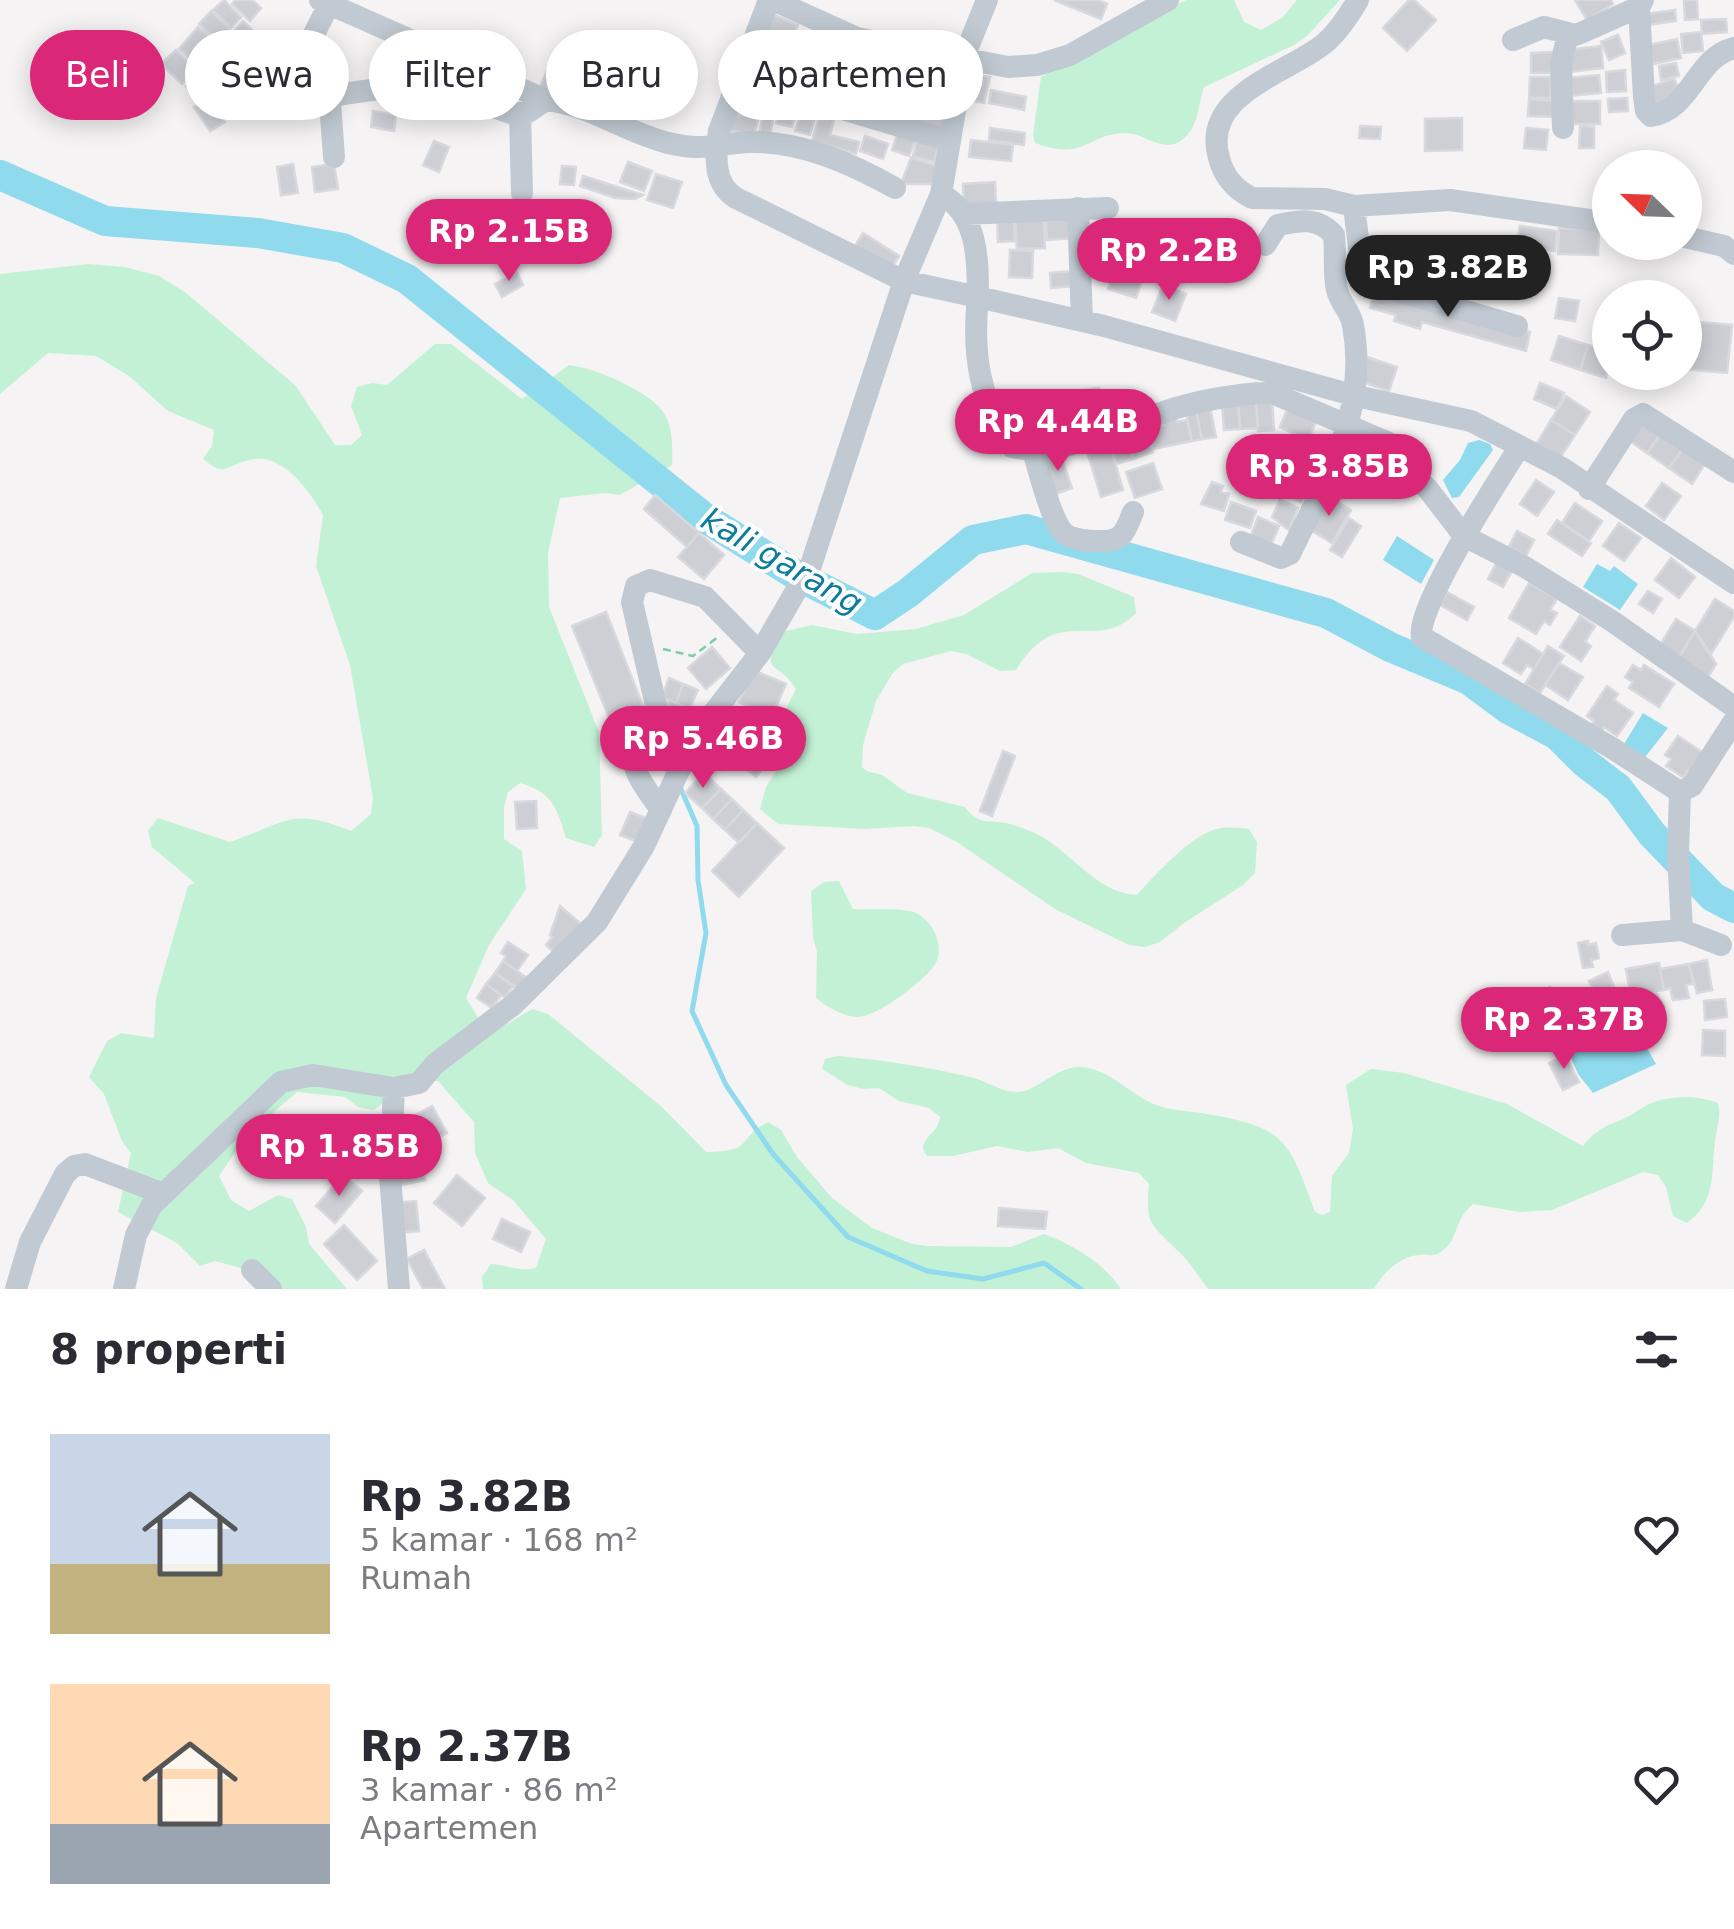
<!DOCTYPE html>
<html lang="id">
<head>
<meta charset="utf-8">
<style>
	body { margin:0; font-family:"DejaVu Sans",sans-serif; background:#f7f7f7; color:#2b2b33; height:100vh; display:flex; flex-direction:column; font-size:38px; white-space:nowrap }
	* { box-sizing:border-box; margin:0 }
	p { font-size:32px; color:#7c7c81 }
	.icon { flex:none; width:55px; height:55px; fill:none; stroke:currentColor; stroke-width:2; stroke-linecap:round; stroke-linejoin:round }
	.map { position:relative; height:1289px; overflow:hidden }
	.sheet { display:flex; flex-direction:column; background:#fff; flex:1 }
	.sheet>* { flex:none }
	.top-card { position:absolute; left:30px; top:30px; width:1000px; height:90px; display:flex; gap:20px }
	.needle { width:65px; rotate:293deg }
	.tools { position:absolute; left:1592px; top:150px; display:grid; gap:20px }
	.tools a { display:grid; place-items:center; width:110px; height:110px; border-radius:50%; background:#fff; box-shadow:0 5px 25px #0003; font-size:50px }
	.price { position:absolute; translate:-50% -85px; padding:0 22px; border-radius:35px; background:#db2777; color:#fff; font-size:32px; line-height:65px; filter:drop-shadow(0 2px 5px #0008) }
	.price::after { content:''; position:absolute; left:50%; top:60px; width:30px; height:22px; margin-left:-15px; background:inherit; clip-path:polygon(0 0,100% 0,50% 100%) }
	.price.current { background:#222; color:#fff }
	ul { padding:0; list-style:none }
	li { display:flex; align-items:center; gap:30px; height:250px; padding:0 50px }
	li span { display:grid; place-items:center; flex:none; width:280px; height:200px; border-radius:0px; color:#555 }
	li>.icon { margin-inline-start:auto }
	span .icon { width:120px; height:120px; fill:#fffc; stroke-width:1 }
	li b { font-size:42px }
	h2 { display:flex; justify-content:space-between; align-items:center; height:120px; padding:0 50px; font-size:42px }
	.tag { padding:0 35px; border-radius:45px; background:#fff; box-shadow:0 5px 25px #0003; font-size:35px; line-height:90px }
	.tag.current { background:#db2777; color:#fff }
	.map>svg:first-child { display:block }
	.green { fill:#c3f1d5 }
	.water { fill:#90daee }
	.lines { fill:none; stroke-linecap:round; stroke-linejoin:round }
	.stream { stroke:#90daee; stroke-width:5 }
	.river { stroke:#90daee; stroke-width:30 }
	.building { fill:#cdcfd5; stroke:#d7d9de; stroke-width:2.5 }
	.path { stroke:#7ad0a6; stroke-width:2.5; stroke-dasharray:8 5; stroke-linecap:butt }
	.minor { stroke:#c1cad2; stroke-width:22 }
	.labels { text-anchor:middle; stroke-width:8; stroke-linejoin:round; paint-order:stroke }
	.water-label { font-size:32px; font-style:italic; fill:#0c7c9b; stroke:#fff }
</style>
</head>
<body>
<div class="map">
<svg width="1734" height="1289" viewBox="0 0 1734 1289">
	<rect width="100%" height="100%" fill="#f5f3f3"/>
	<!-- green -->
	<path class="green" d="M1187 0H1234L1244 22 1261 30 1282 18 1297 0H1340L1307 36 1294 45 1204 87C1198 105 1199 130 1179 142 1162 152 1143 133 1126 133 1087 133 1086 162 1035 143L1033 135 1041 77 1147 17Z
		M89 264 125 267 159 276 186 293 295 385 335 445H351L362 435 351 406 357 387 372 383 387 385 435 344H451L522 399 569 365C589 368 604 374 623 383 666 405 674 416 672 465L620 495 605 493 560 498 548 553 549 607 599 732 602 835 594 847 566 838C557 809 553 792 520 783L508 792 504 807V839L522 851 526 889 489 945 466 998 489 1035 532 1009 548 1014 662 1107 706 1152C757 1151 734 1140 768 1122L781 1130 797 1157 832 1198 872 1228 912 1244 928 1246 1011 1247 1044 1234C1073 1245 1104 1263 1121 1289H483L482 1277 491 1264C508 1265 519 1272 536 1268L546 1239 513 1200 488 1183 475 1153 474 1122 438 1081 415 1079 374 1110 358 1107 345 1097 297 1092 246 1136 219 1176 231 1200 249 1211 278 1195 292 1199 306 1227 309 1244 347 1289H255L244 1269 215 1261 200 1266 177 1243 118 1212 131 1153 122 1141 104 1094 89 1077 107 1041 121 1033 154 1038 156 998 188 886 195 883 152 847 148 831 158 818 230 842C286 823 290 806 351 831L371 814 373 798 350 665 316 566 323 515C309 490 281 449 245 461 224 468 224 476 203 459L212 446 214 430 168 411 129 376 96 356 48 353 0 394V274Z
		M1063 572 1078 574 1134 597 1136 613C1095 655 1059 600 1016 670L1000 671 966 654 951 651 903 664 892 674 876 701 863 745 862 767 867 771 882 775 907 793 965 807C978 825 988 820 1006 823 1016 825 1028 830 1037 834 1072 852 1096 893 1137 895 1155 875 1191 835 1217 829 1227 826 1239 828 1249 829L1257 842 1255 873 1243 885 1184 923 1160 942 1145 947 1129 945 1055 909 957 842 929 828 914 826 864 829 778 824 760 809 766 787 783 760 777 746 779 723 796 689C777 658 758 677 782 632L812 625 857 634 916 629 964 615 1032 573Z
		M839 881 853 909C871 910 899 907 916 913 923 916 929 923 933 929 939 940 942 954 934 966 923 981 876 1018 857 1017 842 1016 827 1007 816 998L817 952 813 937 811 891 824 882Z
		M838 1056C883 1060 929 1067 974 1078 988 1082 1002 1092 1017 1092 1037 1092 1055 1067 1080 1067 1111 1068 1133 1099 1162 1107 1176 1111 1192 1111 1207 1114 1286 1127 1289 1141 1315 1212L1322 1215 1330 1212 1332 1176 1349 1153 1353 1129 1346 1085 1371 1069 1404 1073 1507 1104 1583 1146C1595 1131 1603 1127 1621 1120 1631 1116 1639 1109 1649 1104 1672 1095 1695 1095 1718 1103 1721 1116 1718 1122 1716 1135 1710 1168 1719 1200 1687 1223L1673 1216 1666 1187 1658 1175 1643 1172 1552 1210 1520 1212 1473 1204C1453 1221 1459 1239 1442 1251 1433 1258 1429 1254 1419 1255 1401 1256 1382 1273 1374 1289H1208C1198 1276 1190 1262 1178 1251 1151 1224 1145 1225 1149 1184L1139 1173 1086 1163 1058 1148 1028 1152 997 1146 953 1156H927L923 1149C924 1135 939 1132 940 1117L929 1108 899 1101 879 1088 863 1089 848 1085 822 1069 825 1059Z"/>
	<!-- water -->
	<path class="water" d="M1479 440 1490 444 1493 450 1459 497 1452 498 1443 480 1460 460 1468 443Z
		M1397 536 1434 560 1421 584 1383 560Z
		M1597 564 1610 571 1614 566 1638 584 1620 610 1583 587Z
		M1643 713 1668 728 1645 757 1624 744Z
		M1614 993 1622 1008 1560 1038 1554 1024Z
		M1632 1022 1656 1064 1593 1093 1578 1074 1570 1055Z"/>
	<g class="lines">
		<!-- stream -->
		<path class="stream" d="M680 787 697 826 698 880 706 933 692 1011 726 1085 773 1154 848 1237 927 1271 983 1279 1044 1263 1081 1289"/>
		<!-- river -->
		<path class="river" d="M0 175 105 221 258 233 343 248 407 279 705 518 796 575 875 615 908 593 973 540 1026 529 1326 613 1390 647 1469 680 1508 709 1557 735 1584 762 1618 788 1652 834 1713 897 1734 908"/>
	</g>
	<!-- building -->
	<path class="building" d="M224 0 241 17 231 28 213 10Z
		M235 0H252L261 8 250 21 232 4Z
		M1054 0H1098L1107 4 1101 19Z
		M1409 0H1414L1436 20 1407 51 1383 28Z
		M1575 0H1611L1613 4 1587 20Z
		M1684 0H1697L1698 19 1685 20Z
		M1675 10 1676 21 1647 25 1646 14Z
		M211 11 230 29 218 42 199 24Z
		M774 15 798 25 791 43 767 33Z
		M1726 19 1727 32 1702 34 1701 20Z
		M243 21 260 38 239 60 222 44Z
		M198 27 215 42 195 64 179 49Z
		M1701 32 1703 51 1683 53 1681 34Z
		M802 33 814 38 805 57 794 53Z
		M1618 35 1625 53 1609 60 1601 42Z
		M815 38 826 43 817 66 805 62Z
		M1677 39 1681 58 1653 64 1649 45Z
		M220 46 235 61 223 73 208 59Z
		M1601 46 1603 68 1569 72 1566 50Z
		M176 50 196 70 182 84 161 64Z
		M1554 52V73H1531V53Z
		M770 55 787 60 778 87 761 81Z
		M823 55 837 61 830 79 816 73Z
		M866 57 889 60 886 79 863 76Z
		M208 62 224 80 214 90 197 72Z
		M1676 63 1679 76 1661 80 1659 66Z
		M550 64 612 90 600 116 539 89Z
		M1625 70 1626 91 1607 92 1606 72Z
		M897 72 920 77 916 96 893 90Z
		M968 73 990 77 984 103 962 98Z
		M198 75 211 91 199 101 186 86Z
		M926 75 952 82 948 95 922 88Z
		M1599 75 1601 93 1570 96 1568 78Z
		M1530 77H1551L1550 98H1529Z
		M1674 78 1681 95 1653 107 1646 89Z
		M838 81 870 92 863 114 830 103Z
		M991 90 1026 97 1024 110 989 103Z
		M879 94 947 117 940 137 873 114Z
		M209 97 225 122 210 131 194 107Z
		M737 97 762 103 758 119 733 113Z
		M1627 98 1628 111 1609 112 1608 99Z
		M782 99 799 103 792 127 776 123Z
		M1529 99 1555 101V117L1528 116Z
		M1568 101H1600V124H1568Z
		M804 104 818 108 810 135 795 131Z
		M765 106 775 108 770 136 759 134Z
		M822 107 836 112 830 135 859 142 856 154 812 141Z
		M373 111 396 115 394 131 371 127Z
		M733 113 758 119 754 136 729 130Z
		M1462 118V150L1425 151V119Z
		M1360 126 1381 127 1380 139 1359 138Z
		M1580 126 1594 127V148H1579Z
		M990 128 1025 133 1024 145 989 140Z
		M1526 128 1548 130 1546 150 1524 148Z
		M899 129 917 135 909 156 892 150Z
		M865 136 888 144 883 159 860 151Z
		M918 137 939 144 934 162 913 156Z
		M971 140 1013 145 1011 161 969 157Z
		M434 141 449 147 439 172 423 165Z
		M911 158 938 166 932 184H901Z
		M628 162 652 171 644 191 620 182Z
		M293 164 298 193 281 195 277 167Z
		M334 164 338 189 315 192 312 167Z
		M562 166 576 167 574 185 560 184Z
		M656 174 682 182 673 208 647 200Z
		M583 176 643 195 635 199 615 198 580 186Z
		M995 182 996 205 964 206 963 184Z
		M1043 211 1045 248 1017 249 1015 212Z
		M997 213H1014L1015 241 998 242Z
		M1075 219 1076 238 1047 240 1046 221Z
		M1192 225 1222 238 1217 250 1186 238Z
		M1520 226 1557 231 1555 251 1517 246Z
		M1559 228 1599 230 1598 255 1558 254Z
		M1109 232 1111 261 1087 262 1086 234Z
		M863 233 899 256 889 272 853 249Z
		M1240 233 1258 241 1244 272 1226 264Z
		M1010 250 1033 251 1032 278 1009 277Z
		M1126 263 1146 268 1136 298 1108 289 1113 273Z
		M1074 271 1075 286 1051 288 1050 273Z
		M517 272 523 285 502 297 495 284Z
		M1163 285 1186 294 1175 321 1152 312Z
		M1376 289 1530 332 1526 351 1422 322 1420 329 1394 321 1396 315 1370 308Z
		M1559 298 1579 301 1575 321 1555 318Z
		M1685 321 1732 325 1727 373 1685 369Z
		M1559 336 1588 345 1580 370 1551 360Z
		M1588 345 1610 352 1606 378 1580 370Z
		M1364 356 1397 367 1389 391 1356 380Z
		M1540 383 1564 393 1557 409 1534 399Z
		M1099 388 1101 399 1086 401 1088 410 1081 412 1078 391Z
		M1078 391 1083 424 1057 428 1056 421 1042 423 1040 405 1053 403 1052 396Z
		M1566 396 1590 412 1575 435 1551 420Z
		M1256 398 1258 428 1240 429 1238 399Z
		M1256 398H1272L1274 430 1258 431Z
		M1238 402 1240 429 1224 430 1222 403Z
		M1289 405 1318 417 1308 440 1280 427Z
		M1210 407 1216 437 1202 439 1196 410Z
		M1196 410 1202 439 1192 441 1186 412Z
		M1175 413 1177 422 1187 420 1192 441 1153 449 1146 428 1164 425 1162 416Z
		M1641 418 1662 432 1647 453 1627 439Z
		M1551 420 1575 435 1560 458 1537 443Z
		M1144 422 1153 452 1133 459 1125 433Z
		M1662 432 1684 447 1669 468 1647 453Z
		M1125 433 1133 459 1116 464 1108 438Z
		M1108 438 1123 490 1101 497 1085 445Z
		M1253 445 1271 455 1258 477 1241 467Z
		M1684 447 1706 462 1692 484 1669 468Z
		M1289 449 1302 458 1290 476 1277 468Z
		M1060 454 1072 488 1056 494 1043 460Z
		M1153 463 1162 489 1135 498 1126 472Z
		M1394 465 1413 483 1400 498 1380 480Z
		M1268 468 1290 479 1282 493 1274 489 1270 497 1257 490Z
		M1297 472 1312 480 1301 502 1286 494Z
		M1536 480 1554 492 1537 516 1520 504Z
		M1212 482 1223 486 1221 492 1229 494 1224 511 1201 504Z
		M1662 483 1681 496 1664 520 1646 506Z
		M655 495 699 533 687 547 644 509Z
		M1326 495 1351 510 1332 543 1306 527Z
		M1280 500 1298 508 1289 530 1272 517Z
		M1231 502 1256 511 1250 528 1225 520Z
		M1575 503 1602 521 1589 541 1562 523Z
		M1258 517 1279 526 1270 548 1249 541Z
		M1349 518 1361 526 1342 557 1330 550Z
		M1557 520 1591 543 1582 556 1548 534Z
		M1619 523 1641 538 1624 561 1603 546Z
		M1517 531 1534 540 1526 556 1509 547Z
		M699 533 724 555 704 579 678 557Z
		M1499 558 1514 567 1503 587 1488 579Z
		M1671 558 1695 577 1679 598 1655 580Z
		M1529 583 1557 599 1550 610 1557 613 1550 625 1544 621 1536 634 1509 618Z
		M1648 591 1662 599 1653 613 1639 604Z
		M1447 592 1474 607 1467 620 1440 605Z
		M1715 599 1734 611V617L1711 654 1695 631Z
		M606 612 645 711 612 725 572 626Z
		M1580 616 1595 626 1585 642 1591 646 1581 661 1560 647Z
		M1676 619 1695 631 1679 657 1660 645Z
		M1695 631 1716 664 1708 677 1679 658Z
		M1518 638 1543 654 1534 669 1527 665 1521 674 1503 663Z
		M1548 646 1564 656 1540 693 1525 684Z
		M712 647 730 668 706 689 688 668Z
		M1559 663 1583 677 1568 700 1545 685Z
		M1633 665 1641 670 1644 665 1674 684 1659 707 1629 688 1633 682 1625 677Z
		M753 670 786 684 772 716 739 702Z
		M669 678 683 684 676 703 662 697Z
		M683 684 698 690 690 708 676 703Z
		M1607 686 1618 694 1614 700 1633 713 1617 736 1604 727 1600 733 1591 726 1594 721 1587 716Z
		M669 700 698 712 687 738 659 727Z
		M1678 736 1705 754 1693 773 1688 770 1683 777 1666 766 1671 759 1665 755Z
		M760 747 772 756 756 777 744 767Z
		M1003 751 1015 756 992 816 980 811Z
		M704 773 721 789 702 808 685 793Z
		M721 789 732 799 713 819 702 808Z
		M732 799 743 810 725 830 713 819Z
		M536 801 537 828 517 829 515 802Z
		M743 810 757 823 739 843 725 830Z
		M630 812 648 819 638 842 620 835Z
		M757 823 784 848 739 897 712 871Z
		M560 906 582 925 557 955 546 945 552 937 550 935Z
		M1588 941V945L1596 943 1599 958 1591 960 1593 967 1583 968 1578 943Z
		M508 942 528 955 517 971 503 961 506 956 501 953Z
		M1707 960 1712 990 1697 993 1689 964Z
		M503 961 527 978 519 989 495 973Z
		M1659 963 1664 990 1655 991 1664 1006 1656 1010 1647 993 1631 996 1626 969Z
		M1689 964 1693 984 1686 985 1689 998 1673 1000 1670 988 1664 990 1660 969Z
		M1608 972 1614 987 1596 995 1589 981Z
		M495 973 513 986 505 998 486 984Z
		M486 984 501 995 492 1008 477 998Z
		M1550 987 1563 1012 1546 1021 1550 1028 1543 1032 1526 1001Z
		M1725 999 1727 1017 1705 1020 1704 1001Z
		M1703 1030 1725 1031V1056L1702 1055Z
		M1565 1055 1579 1082 1563 1090 1549 1063Z
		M432 1106 447 1133 431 1142 416 1115Z
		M332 1131 345 1149 334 1157 321 1139Z
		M420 1158 425 1180 401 1185 396 1163Z
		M343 1175 362 1191 335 1223 316 1206Z
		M457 1175 485 1198 462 1226 434 1203Z
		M416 1201 419 1231 396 1233 394 1203Z
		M999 1208 1047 1212 1045 1229 998 1226Z
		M502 1219 530 1232 521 1252 493 1239Z
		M344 1225 377 1261 357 1280 324 1244Z
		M424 1250 445 1289H423L407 1259Z"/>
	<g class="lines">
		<!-- path -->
		<path class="path" d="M663 649 693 656 718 637"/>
		<!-- minor -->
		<path class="minor" d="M320 0 546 100C588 104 627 133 668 143 706 152 716 143 751 142 802 141 852 164 895 188
			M769 0 719 131C715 156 713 184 736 198L904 281 978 297C972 352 979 402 1012 447 1061 458 1117 428 1164 412 1192 402 1242 392 1272 393L1387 442 1398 450 1397 460 1427 488 1464 536 1525 567 1612 621 1734 707
			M773 0 857 38 1008 67 1037 65 1070 55 1168 0
			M1358 0C1349 15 1339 31 1325 43 1289 73 1200 94 1219 158 1224 177 1234 189 1252 198L1325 199 1354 206 1450 200 1610 223
			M329 4 306 50 328 75 334 157
			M1639 7 1644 97 1646 111 1651 116C1692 109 1695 58 1734 48
			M1513 40 1544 27 1575 35 1583 32 1639 7 1643 0
			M737 78 950 141
			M329 96 414 84 440 88 513 114 528 112 546 100
			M520 113 522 193
			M1563 128 1561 64 1568 34
			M941 194C978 214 978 260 978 297L1104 326 1356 396 1471 421 1562 468 1734 583
			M1354 206 1363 281 1517 326
			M1078 208 1082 321
			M964 214 1108 208
			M1685 237 1724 246 1734 254
			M1520 446C1501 476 1414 610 1422 637L1612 748 1680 792 1692 786 1734 721
			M1279 449 1308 445 1337 457
			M1033 451C1039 470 1051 521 1064 533 1073 541 1090 541 1102 541 1123 542 1126 530 1133 512
			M1589 489 1634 419 1643 414 1734 472
			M1241 542 1281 558 1290 554C1326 479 1369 412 1353 325 1351 312 1340 303 1337 290 1333 272 1336 253 1334 235 1318 217 1300 220 1278 225L1265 245
			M1680 792 1678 854 1682 930
			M661 810C648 790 624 767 638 742 643 732 653 724 658 714L632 602 636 586 650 580 705 597 760 653
			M1622 935 1682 930 1721 945
			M394 1088 390 1176 399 1289
			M252 1270 271 1289
			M16 1289 30 1242 65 1174 74 1166 85 1164 161 1193
			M124 1289 136 1235 152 1205 281 1082 313 1075 394 1088 419 1083 435 1064 513 1005 597 922 644 846 694 738 760 653 811 565 904 281 941 194 964 57 987 0"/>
	</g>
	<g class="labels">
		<!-- water labels -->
		<g class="water-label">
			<text transform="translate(782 561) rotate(30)" y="11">kali garang</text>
		</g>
	</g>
</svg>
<div class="tools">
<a><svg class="needle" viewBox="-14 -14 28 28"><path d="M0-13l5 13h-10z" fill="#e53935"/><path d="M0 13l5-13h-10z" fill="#7c7c81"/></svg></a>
<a><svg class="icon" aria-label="locate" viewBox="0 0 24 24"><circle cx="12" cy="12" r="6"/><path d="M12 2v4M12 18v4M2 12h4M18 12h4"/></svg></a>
</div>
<b class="price" style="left:509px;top:284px">Rp 2.15B</b>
<b class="price" style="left:1169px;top:303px">Rp 2.2B</b>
<b class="price current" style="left:1448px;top:320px">Rp 3.82B</b>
<b class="price" style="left:1058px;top:474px">Rp 4.44B</b>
<b class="price" style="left:1329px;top:519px">Rp 3.85B</b>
<b class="price" style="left:703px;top:791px">Rp 5.46B</b>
<b class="price" style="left:1564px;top:1072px">Rp 2.37B</b>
<b class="price" style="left:339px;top:1199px">Rp 1.85B</b>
<div class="top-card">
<a class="tag current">Beli</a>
<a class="tag">Sewa</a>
<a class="tag">Filter</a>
<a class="tag">Baru</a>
<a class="tag">Apartemen</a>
</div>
</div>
<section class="sheet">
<h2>8 properti<svg class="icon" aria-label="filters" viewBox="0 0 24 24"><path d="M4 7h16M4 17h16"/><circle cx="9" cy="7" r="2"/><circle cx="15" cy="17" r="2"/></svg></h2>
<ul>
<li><span style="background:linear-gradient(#c9d6e8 65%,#c2b280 0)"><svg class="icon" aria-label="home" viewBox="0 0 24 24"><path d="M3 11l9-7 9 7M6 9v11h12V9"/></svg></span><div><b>Rp 3.82B</b><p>5 kamar · 168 m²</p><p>Rumah</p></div><svg class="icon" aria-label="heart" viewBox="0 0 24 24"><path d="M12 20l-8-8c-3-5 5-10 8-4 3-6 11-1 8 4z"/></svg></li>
<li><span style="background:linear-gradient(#ffd9b3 70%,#9aa5b1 0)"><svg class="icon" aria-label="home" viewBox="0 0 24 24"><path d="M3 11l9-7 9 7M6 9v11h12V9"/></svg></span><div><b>Rp 2.37B</b><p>3 kamar · 86 m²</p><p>Apartemen</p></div><svg class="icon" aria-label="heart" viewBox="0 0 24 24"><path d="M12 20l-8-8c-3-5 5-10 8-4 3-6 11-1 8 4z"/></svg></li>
</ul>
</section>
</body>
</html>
